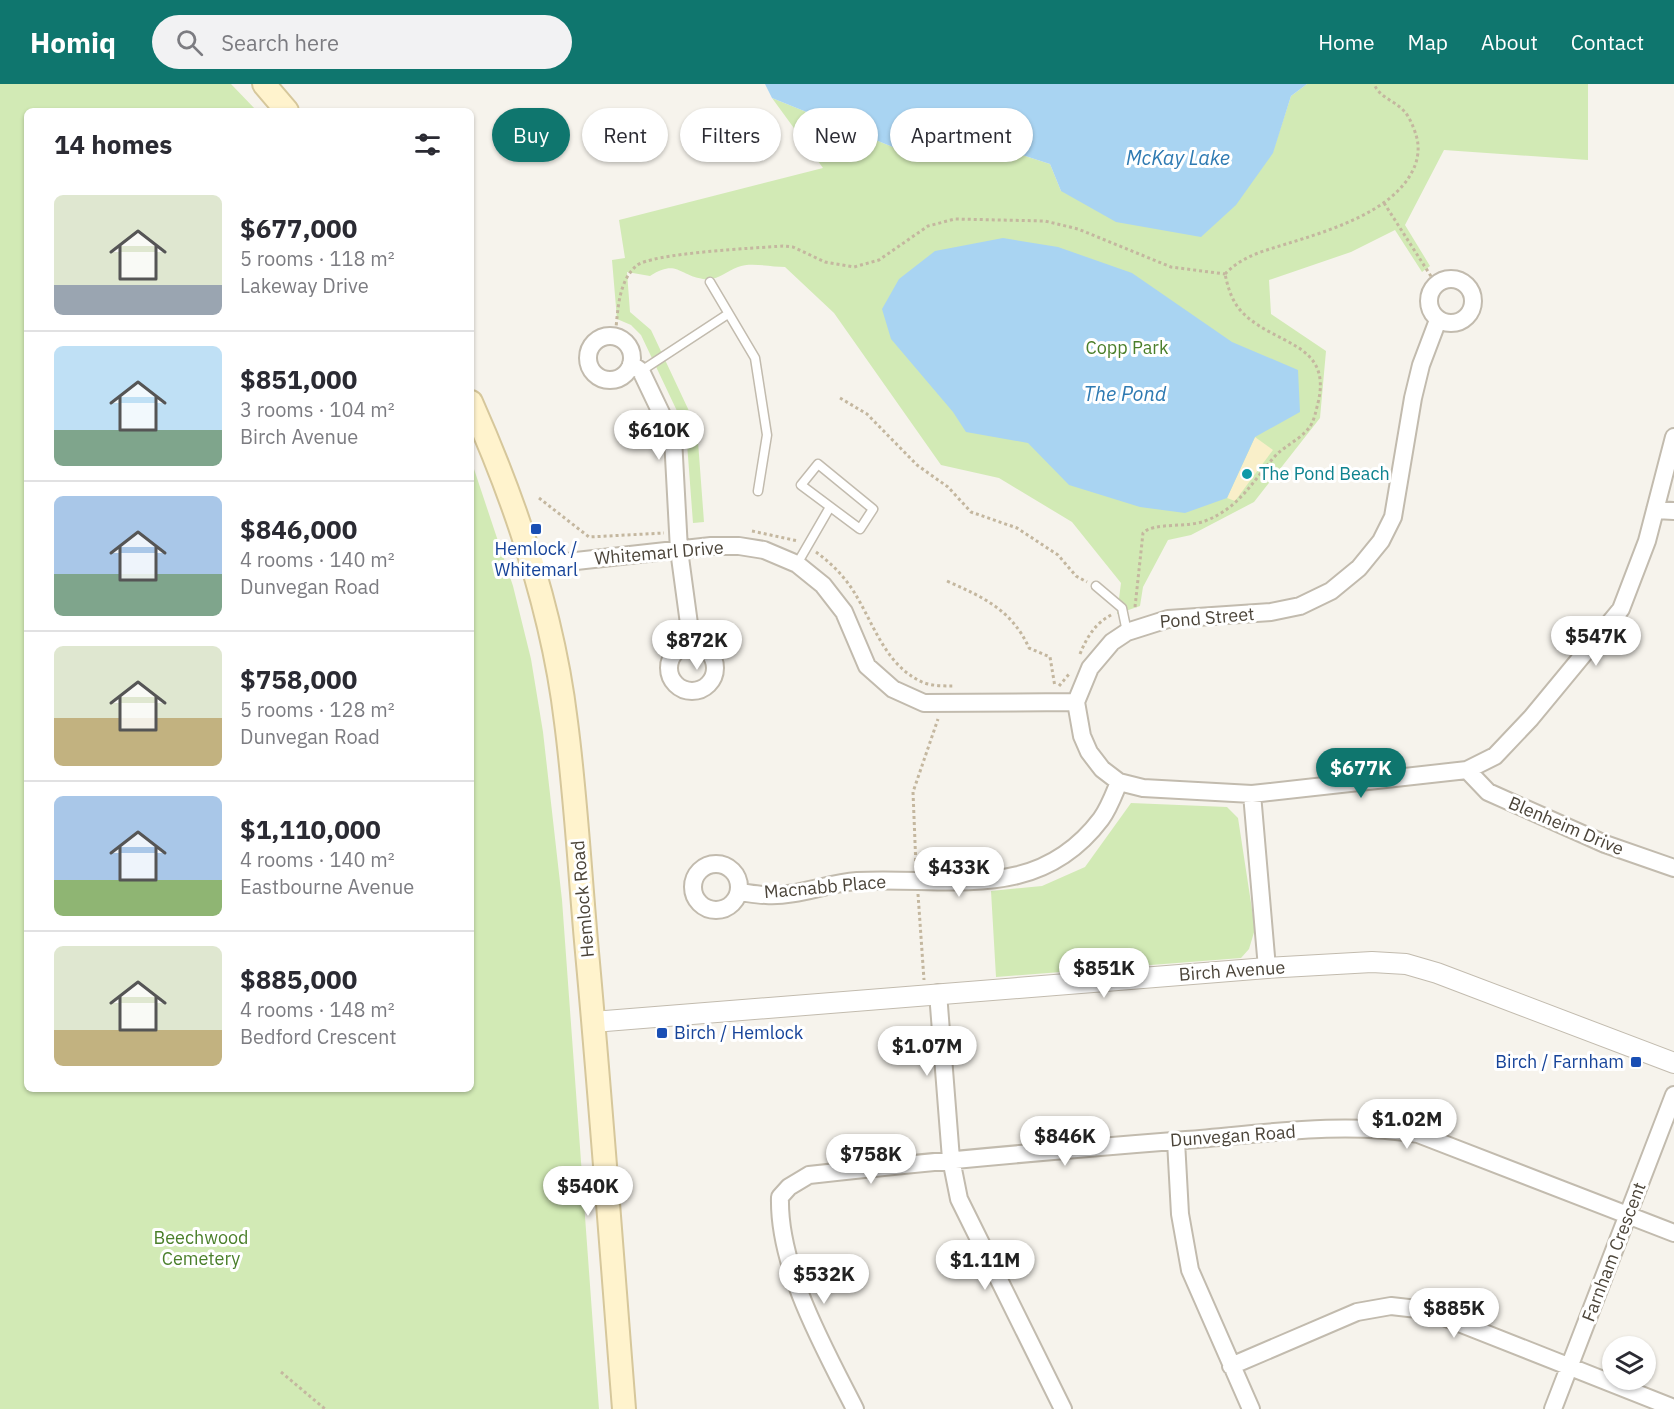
<!DOCTYPE html>
<html lang="en">
<head>
<meta charset="utf-8">
<style>
	body { margin:0; font-family:"IBM Plex Sans",sans-serif; background:#f2f2f3; color:#2b2b33; height:100vh; display:flex; flex-direction:column; font-size:22px; white-space:nowrap }
	* { box-sizing:border-box; margin:0 }
	p { font-size:20px; color:#7c7c81 }
	.icon { flex:none; width:33px; height:33px; fill:none; stroke:currentColor; stroke-width:2; stroke-linecap:round; stroke-linejoin:round }
	.map { position:relative; flex:1; overflow:hidden }
	.sheet { position:absolute; left:24px; top:24px; width:450px; height:984px; display:flex; flex-direction:column; background:#fff; border-radius:9px; box-shadow:0 2px 4px #0004 }
	.sheet>* { flex:none }
	.top-card { position:absolute; left:492px; top:24px; width:570px; height:54px; display:flex; gap:12px }
	.fabs { position:absolute; left:1602px; top:1252px; display:grid; gap:12px }
	.fabs a { display:grid; place-items:center; width:54px; height:54px; border-radius:50%; background:#fff; box-shadow:0 2px 4px #0004; font-size:30px }
	.price { position:absolute; translate:-50% -51px; padding:0 14px; border-radius:21px; background:#fff; color:#222; font-size:20px; line-height:39px; filter:drop-shadow(0 2px 3px #0008) }
	.price::after { content:''; position:absolute; left:50%; top:36px; width:18px; height:14px; margin-left:-9px; background:inherit; clip-path:polygon(0 0,100% 0,50% 100%) }
	.price.selected { background:#0f766e; color:#fff }
	ul { padding:0; list-style:none }
	li { display:flex; align-items:center; gap:18px; height:150px; padding:0 30px }
	li+li { border-top:2px solid #e1e1e2 }
	li span { display:grid; place-items:center; flex:none; width:168px; height:120px; border-radius:9px; color:#555 }
	li>.icon { margin-inline-start:auto }
	span .icon { width:72px; height:72px; fill:#fffc; stroke-width:1 }
	li b { font-size:26px }
	h2 { display:flex; justify-content:space-between; align-items:center; height:72px; padding:0 30px; font-size:26px }
	.tag { padding:0 21px; border-radius:27px; background:#fff; box-shadow:0 2px 4px #0004; font-size:21px; line-height:54px }
	.tag.selected { background:#0f766e; color:#fff }
	header { display:flex; align-items:center; gap:36px; box-sizing:border-box; height:84px; padding:0 30px; background:#0f766e; color:#fff }
	header strong { font-size:28px }
	nav { display:flex; gap:33px; margin-inline-start:auto; font-size:21px }
	.search { width:420px; height:54px; background:#f2f2f3; display:flex; align-items:center; gap:15px; box-sizing:border-box; padding:0 21px; border-radius:33px; color:#7c7c81; font-size:22px }
	.map>svg:first-child { display:block }
	.green { fill:#d2eab5 }
	.sand { fill:#f9efc9 }
	.water { fill:#a9d4f2 }
	.lines { fill:none; stroke-linecap:round; stroke-linejoin:round }
	.service-casing { stroke:#c2bbae; stroke-width:11 }
	.minor-casing { stroke:#c2bbae; stroke-width:20 }
	.tertiary-casing { stroke:#c2bbae; stroke-width:22 }
	.secondary-casing { stroke:#d6c79b; stroke-width:26 }
	.path { stroke:#c4b79f; stroke-width:3; stroke-dasharray:3 3; stroke-linecap:butt }
	.service { stroke:#fff; stroke-width:8 }
	.minor { stroke:#fff; stroke-width:16 }
	.tertiary { stroke:#fff; stroke-width:20 }
	.secondary { stroke:#fff3cd; stroke-width:22 }
	.culture-dot { fill:#0f9aa8; stroke:#fff; stroke-width:2 }
	.transit-dot { fill:#1a4fb4; stroke:#fff; stroke-width:2 }
	.labels { text-anchor:middle; stroke-width:6; stroke-linejoin:round; paint-order:stroke }
	.park-label { font-size:18px; fill:#4a7f2a; stroke:#fff }
	.culture-label { font-size:18px; fill:#0d838f; stroke:#fff; text-anchor:start }
	.transit-label { font-size:18px; fill:#164399; stroke:#fff }
	.street-label { font-size:18px; fill:#4b4439; stroke:#fff }
	.water-label { font-size:20px; font-style:italic; fill:#2e7ab2; stroke:#fff }
</style>
</head>
<body>
<header>
<strong>Homiq</strong>
<div class="search"><svg class="icon" aria-label="search" viewBox="0 0 24 24"><circle cx="10" cy="10" r="6"/><path d="M15 15l6 6"/></svg>Search here</div>
<nav><a>Home</a><a>Map</a><a>About</a><a>Contact</a></nav>
</header>
<div class="map">
<svg width="1674" height="1325" viewBox="0 0 1674 1325">
	<rect width="100%" height="100%" fill="#f6f3ec"/>
	<!-- green -->
	<path class="green" d="M0 0H231L257 27H27V1005H471V376L513 502 531 575 543 648 562 816 599 1325H0Z
		M1307 0H1588V76L1444 66 1405 141 1430 182 1422 188 1395 146 1351 168 1269 196 1271 230 1326 267 1320 334 1254 418 1191 451 1168 456 1143 503 1140 522 1117 530 1121 499 1072 438 999 394 941 381 834 229 785 183C772 183 750 178 738 183 725 188 718 197 703 195 678 191 677 175 650 192L627 188 630 228 651 246 697 344 704 438 693 439 686 346 641 251 631 241 617 235 612 176 625 174 619 136 823 84 772 14 915 72 1000 64 1050 80 1061 107 1273 67 1291 12Z
		M1131 719 1227 723 1238 734 1255 845 1249 865 1241 874 996 893 991 807 1042 802 1085 783Z"/>
	<!-- sand -->
	<path class="sand" d="M1255 353 1273 366 1235 417 1227 414Z"/>
	<!-- water -->
	<path class="water" d="M765 0H1307L1291 12 1273 69 1236 121 1201 153 1116 138 1061 107 1050 80 1000 64 915 72 772 14Z
		M1003 154 1058 163 1132 189 1232 258 1298 286 1300 328 1255 353 1227 414 1185 429 1140 423 1069 401 1028 359 966 348 953 328 891 255 882 225 899 195 935 167Z"/>
	<g class="lines">
		<defs>
			<path id="service" d="M710 198 755 274 767 351 758 407
				M641 287 728 230
				M818 380 873 425 860 445 801 401Z
				M797 480 830 423
				M1096 502 1122 524 1127 548"/>
			<path id="minor" d="M1429 217a22 22 0 1 1 44 0a22 22 0 1 1-44 0Z
				M1438 236 1421 281 1413 314 1393 433 1381 457 1359 484 1331 507 1300 522 1271 528 1168 535 1127 548 1112 558 1090 584 1076 618 1082 652 1089 668 1102 685 1119 698 1143 704 1252 710 1467 686 1495 672 1531 634 1621 525 1647 457 1674 353
				M588 274a22 22 0 1 1 44 0a22 22 0 1 1-44 0Z
				M631 280 641 287 673 354 679 466 692 562
				M1655 426 1674 427
				M531 482 711 462H739L764 466 797 480 823 501 844 528 867 582 893 605 924 619 1076 618
				M669 584a23 23 0 1 1 46 0a23 23 0 1 1-46 0Z
				M1467 686 1488 708 1605 760 1674 784
				M1252 710 1267 884
				M693 803a23 23 0 1 1 46 0a23 23 0 1 1-46 0Z
				M739 808C748 809 757 811 766 811 797 813 827 799 857 797 948 792 1037 820 1101 735 1109 724 1114 710 1119 698
				M938 909 951 1075 959 1115 1063 1325
				M1176 1057 1180 1130 1190 1186 1251 1325
				M1231 1282 1357 1228 1391 1222 1426 1226 1674 1324
				M855 1325C824 1264 778 1183 780 1113L789 1103 809 1091C934 1077 1060 1066 1186 1056 1263 1050 1341 1037 1418 1050L1674 1149
				M1553 1325 1674 1011"/>
			<path id="tertiary" d="M593 938 1267 884 1372 878 1406 880 1437 889 1674 979"/>
			<path id="secondary" d="M264 0 287 27
				M471 318C516 419 553 528 566 638 576 714 580 792 587 868 601 1020 612 1173 624 1325"/>
		</defs>
		<!-- service casing -->
		<use href="#service" class="service-casing"/>
		<!-- minor casing -->
		<use href="#minor" class="minor-casing"/>
		<!-- tertiary casing -->
		<use href="#tertiary" class="tertiary-casing"/>
		<!-- secondary casing -->
		<use href="#secondary" class="secondary-casing"/>
		<!-- path -->
		<path class="path" d="M1384 119 1436 200
			M1225 190C1242 172 1264 167 1286 160 1328 147 1393 128 1413 86 1418 76 1420 63 1416 51 1414 44 1409 32 1404 27 1394 16 1380 14 1374 0
			M615 253C618 230 617 199 636 182 650 169 757 164 783 162L793 163 825 178 854 183 879 176 928 142 955 135 1045 137 1078 145 1171 183 1225 190
			M840 314 867 330 917 381 948 403 971 428 1017 444 1058 471 1076 492 1087 498
			M539 414 589 453 664 449
			M752 447 798 457
			M816 468C831 479 844 492 854 508 874 540 885 581 922 598 931 602 944 602 954 602
			M947 497C983 513 1012 526 1029 564L1050 573 1055 603
			M1135 523 1143 449C1153 438 1187 444 1205 437 1241 423 1252 397 1277 370 1287 361 1300 355 1309 344 1314 338 1316 326 1318 319 1333 257 1273 262 1241 227 1232 217 1228 204 1225 190
			M1080 570C1087 553 1095 539 1113 530
			M1059 602 1070 589
			M916 783 913 708 938 635
			M918 810 924 896
			M281 1288 325 1325"/>
		<!-- service -->
		<use href="#service" class="service"/>
		<!-- minor -->
		<use href="#minor" class="minor"/>
		<!-- tertiary -->
		<use href="#tertiary" class="tertiary"/>
		<!-- secondary -->
		<use href="#secondary" class="secondary"/>
	</g>
	<!-- markers -->
	<circle class="culture-dot" cx="1247" cy="390" r="6"/>
	<g class="transit-dot">
		<rect x="530" y="439" width="12" height="12" rx="3"/>
		<rect x="656" y="943" width="12" height="12" rx="3"/>
		<rect x="1630" y="972" width="12" height="12" rx="3"/>
	</g>
	<g class="labels">
		<!-- park labels -->
		<g class="park-label">
			<text x="1127" y="270">Copp Park</text>
			<text x="201" y="1160">Beechwood<tspan x="201" dy="21">Cemetery</tspan></text>
		</g>
		<!-- culture labels -->
		<g class="culture-label">
			<text x="1259" y="396">The Pond Beach</text>
		</g>
		<!-- transit labels -->
		<g class="transit-label">
			<text x="536" y="471">Hemlock /<tspan x="536" dy="21">Whitemarl</tspan></text>
			<text x="674" y="955" text-anchor="start">Birch / Hemlock</text>
			<text x="1624" y="984" text-anchor="end">Birch / Farnham</text>
		</g>
		<!-- street labels -->
		<g class="street-label">
			<text transform="translate(659 469) rotate(-5)" y="6">Whitemarl Drive</text>
			<text transform="translate(1207 534) rotate(-5)" y="6">Pond Street</text>
			<text transform="translate(1566 742) rotate(23)" y="6">Blenheim Drive</text>
			<text transform="translate(825 803) rotate(-5)" y="6">Macnabb Place</text>
			<text transform="translate(583 815) rotate(-95)" y="6">Hemlock Road</text>
			<text transform="translate(1232 887) rotate(-4)" y="6">Birch Avenue</text>
			<text transform="translate(1233 1052) rotate(-4)" y="6">Dunvegan Road</text>
			<text transform="translate(1614 1168) rotate(-69)" y="6">Farnham Crescent</text>
		</g>
		<!-- water labels -->
		<g class="water-label">
			<text x="1178" y="81">McKay Lake</text>
			<text x="1125" y="317">The Pond</text>
		</g>
	</g>
</svg>
<div class="fabs">
<a><svg class="icon" aria-label="layers" viewBox="0 0 24 24"><path d="M12 4l9 5-9 5-9-5zM3 14l9 5 9-5"/></svg></a>
</div>
<b class="price" style="left:659px;top:377px">$610K</b>
<b class="price" style="left:1596px;top:583px">$547K</b>
<b class="price" style="left:697px;top:587px">$872K</b>
<b class="price selected" style="left:1361px;top:715px">$677K</b>
<b class="price" style="left:959px;top:814px">$433K</b>
<b class="price" style="left:1104px;top:915px">$851K</b>
<b class="price" style="left:927px;top:993px">$1.07M</b>
<b class="price" style="left:1407px;top:1066px">$1.02M</b>
<b class="price" style="left:1065px;top:1083px">$846K</b>
<b class="price" style="left:871px;top:1101px">$758K</b>
<b class="price" style="left:588px;top:1133px">$540K</b>
<b class="price" style="left:985px;top:1207px">$1.11M</b>
<b class="price" style="left:824px;top:1221px">$532K</b>
<b class="price" style="left:1454px;top:1255px">$885K</b>
<div class="top-card">
<a class="tag selected">Buy</a>
<a class="tag">Rent</a>
<a class="tag">Filters</a>
<a class="tag">New</a>
<a class="tag">Apartment</a>
</div>
<section class="sheet">
<h2>14 homes<svg class="icon" aria-label="filters" viewBox="0 0 24 24"><path d="M4 7h16M4 17h16"/><circle cx="9" cy="7" r="2"/><circle cx="15" cy="17" r="2"/></svg></h2>
<ul>
<li><span style="background:linear-gradient(#dfe7d0 75%,#9aa5b1 0)"><svg class="icon" aria-label="home" viewBox="0 0 24 24"><path d="M3 11l9-7 9 7M6 9v11h12V9"/></svg></span><div><b>$677,000</b><p>5 rooms · 118 m²</p><p>Lakeway Drive</p></div></li>
<li><span style="background:linear-gradient(#bfe0f5 70%,#7fa58c 0)"><svg class="icon" aria-label="home" viewBox="0 0 24 24"><path d="M3 11l9-7 9 7M6 9v11h12V9"/></svg></span><div><b>$851,000</b><p>3 rooms · 104 m²</p><p>Birch Avenue</p></div></li>
<li><span style="background:linear-gradient(#a9c7e8 65%,#7fa58c 0)"><svg class="icon" aria-label="home" viewBox="0 0 24 24"><path d="M3 11l9-7 9 7M6 9v11h12V9"/></svg></span><div><b>$846,000</b><p>4 rooms · 140 m²</p><p>Dunvegan Road</p></div></li>
<li><span style="background:linear-gradient(#dfe7d0 60%,#c2b280 0)"><svg class="icon" aria-label="home" viewBox="0 0 24 24"><path d="M3 11l9-7 9 7M6 9v11h12V9"/></svg></span><div><b>$758,000</b><p>5 rooms · 128 m²</p><p>Dunvegan Road</p></div></li>
<li><span style="background:linear-gradient(#a9c7e8 70%,#8fb573 0)"><svg class="icon" aria-label="home" viewBox="0 0 24 24"><path d="M3 11l9-7 9 7M6 9v11h12V9"/></svg></span><div><b>$1,110,000</b><p>4 rooms · 140 m²</p><p>Eastbourne Avenue</p></div></li>
<li><span style="background:linear-gradient(#dfe7d0 70%,#c2b280 0)"><svg class="icon" aria-label="home" viewBox="0 0 24 24"><path d="M3 11l9-7 9 7M6 9v11h12V9"/></svg></span><div><b>$885,000</b><p>4 rooms · 148 m²</p><p>Bedford Crescent</p></div></li>
</ul>
</section>
</div>
</body>
</html>
